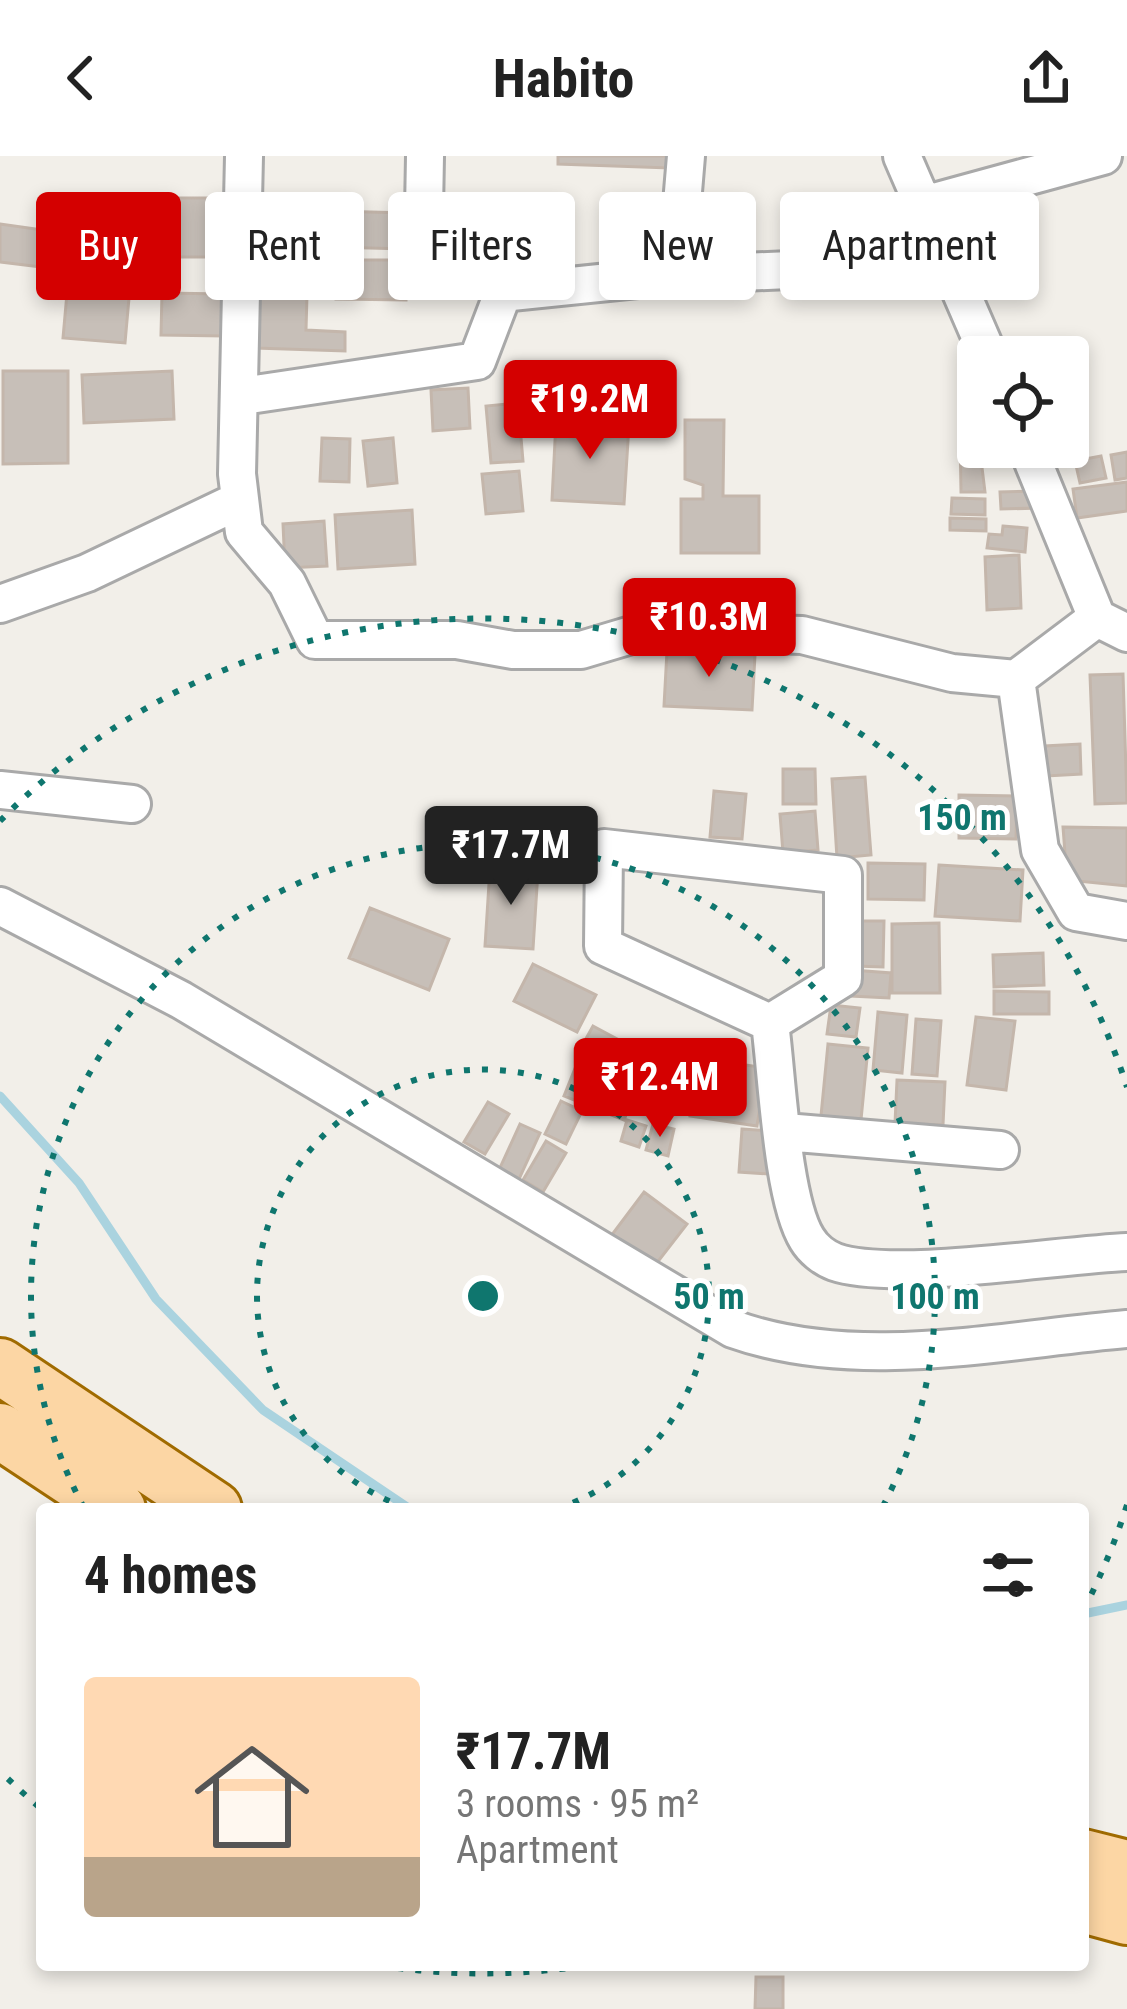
<!DOCTYPE html>
<html lang="en">
<head>
<meta charset="utf-8">
<style>
	body { margin:0; font-family:"Roboto Condensed",sans-serif; background:#f6f6f6; color:#222; height:100vh; display:flex; flex-direction:column; font-size:45px; white-space:nowrap }
	* { box-sizing:border-box; margin:0 }
	p { font-size:39px; color:#767676 }
	.icon { flex:none; width:66px; height:66px; fill:none; stroke:currentColor; stroke-width:2; stroke-linecap:round; stroke-linejoin:round }
	.map { position:relative; flex:1; overflow:hidden }
	.side { position:absolute; left:36px; top:1347px; width:1053px; height:468px; display:flex; flex-direction:column; background:#fff; border-radius:12px; box-shadow:0 6px 18px #0003 }
	.side>* { flex:none }
	.banner { position:absolute; left:36px; top:36px; width:1056px; height:108px; display:flex; gap:24px }
	.fabs { position:absolute; left:957px; top:180px; display:grid; gap:24px }
	.fabs a { display:grid; place-items:center; width:132px; height:132px; border-radius:12px; background:#fff; box-shadow:0 6px 18px #0003; font-size:60px }
	.price { position:absolute; translate:-50% -102px; padding:0 27px; border-radius:12px; background:#d40000; color:#fff; font-size:39px; line-height:78px; filter:drop-shadow(0 3px 6px #0008) }
	.price::after { content:''; position:absolute; left:50%; top:72px; width:36px; height:27px; margin-left:-18px; background:inherit; clip-path:polygon(0 0,100% 0,50% 100%) }
	.price.current { background:#222; color:#fff }
	ul { padding:0; list-style:none }
	li { display:flex; align-items:center; gap:36px; height:300px; padding:0 48px }
	li span { display:grid; place-items:center; flex:none; width:336px; height:240px; border-radius:12px; color:#555 }
	li>.icon { margin-inline-start:auto }
	span .icon { width:144px; height:144px; fill:#fffc; stroke-width:1 }
	li b { font-size:51px }
	h2 { display:flex; justify-content:space-between; align-items:center; height:144px; padding:0 48px; font-size:51px }
	.tag { padding:0 42px; border-radius:12px; background:#fff; box-shadow:0 6px 18px #0003; font-size:42px; line-height:108px }
	.tag.current { background:#d40000; color:#fff }
	header { display:flex; justify-content:space-between; align-items:center; height:156px; padding:0 48px; background:#fff; font-size:54px; font-weight:700 }
	.map>svg:first-child { display:block }
	.lines { fill:none; stroke-linecap:round; stroke-linejoin:round }
	.stream { stroke:#aad3df; stroke-width:9 }
	.building { fill:#c7bfb8; stroke:#c4b6ab; stroke-width:3 }
	.street-casing { stroke:#a9a9a9; stroke-width:42 }
	.primary-casing { stroke:#a06b00; stroke-width:60 }
	.street { stroke:#fff; stroke-width:36 }
	.primary { stroke:#fcd6a4; stroke-width:54 }
	.ring { fill:none; stroke:#0f766e; stroke-width:6; stroke-dasharray:6 12 }
	.centre { fill:#0f766e; stroke:#fff; stroke-width:6 }
	.ring-label { font-size:36px; text-anchor:middle; font-weight:bold; fill:#0f766e; stroke:#fff; stroke-width:10; stroke-linejoin:round; paint-order:stroke }
</style>
</head>
<body>
<header><svg class="icon" aria-label="back" viewBox="0 0 24 24"><path d="M15 5l-7 7 7 7"/></svg>Habito<svg class="icon" aria-label="share" viewBox="0 0 24 24"><path d="M12 15V3M7 8l5-5 5 5M5 13v7h14v-7"/></svg></header>
<div class="map">
<svg width="1127" height="1853" viewBox="0 0 1127 1853">
	<rect width="100%" height="100%" fill="#f2efe9"/>
	<g class="lines">
		<!-- stream -->
		<path class="stream" d="M0 940 79 1027 156 1143 263 1254 410 1353
			M1083 1458 1127 1449"/>
	</g>
	<!-- building -->
	<path class="building" d="M558 0H670L669 12 558 8Z
		M259 38H323V86H259Z
		M111 42H212V101H111Z
		M333 55 407 57 406 93 332 91Z
		M0 68 71 78 66 114 0 106Z
		M336 104H406V144L336 143Z
		M67 137 129 142 125 187 63 182Z
		M162 137 225 138 224 180 161 179Z
		M257 138 307 139 306 174 345 176V195L255 192Z
		M3 215H68V307L3 308Z
		M172 215 174 263 84 267 82 219Z
		M468 232 470 272 433 275 431 234Z
		M518 247 523 305 491 307 486 250Z
		M685 264H724L723 340H759V397H681V343H703V329L685 323Z
		M556 265 629 269 624 348 552 344Z
		M960 279H978L985 336H961Z
		M322 282 350 283 349 326 320 325Z
		M393 282 397 327 368 330 363 285Z
		M1127 296V322L1115 324 1111 299Z
		M1101 300 1106 322 1080 327 1075 305Z
		M519 315 523 355 486 358 482 318Z
		M1127 326V355L1077 362 1073 333Z
		M1040 335 1041 352 1001 353 1000 336Z
		M952 342 985 343V359L951 358Z
		M412 354 415 408 338 413 335 359Z
		M950 362 986 363V375L950 374Z
		M324 365 327 410 285 412 283 368Z
		M1003 370 1027 372 1025 396 987 392 989 378 1002 379Z
		M1019 399 1021 452 987 454 985 401Z
		M667 495 755 499 752 554 664 550Z
		M1123 518 1127 647 1095 648 1090 519Z
		M1080 588 1081 618 1047 620 1045 590Z
		M783 613H815L816 648H783Z
		M865 621 871 699 837 702 832 623Z
		M714 635 746 638 742 683 710 681Z
		M959 639 1017 640 1016 683 959 682Z
		M815 655 818 694 783 697 780 658Z
		M1063 671 1127 672V730L1067 724Z
		M868 707 925 708 924 744 868 743Z
		M939 709 1023 714 1020 765 935 760Z
		M490 712 538 715 533 793 485 790Z
		M370 752 449 783 429 834 349 802Z
		M855 765H884L883 811 855 810Z
		M939 767 940 837H892V768Z
		M1043 797 1044 829 994 831 993 799Z
		M533 808 596 839 577 876 514 845Z
		M852 814 891 817 889 842 851 840Z
		M994 835 1049 836V858H994Z
		M831 849 860 852 856 881 827 878Z
		M878 856 907 859 902 917 873 914Z
		M976 861 1015 865 1006 934 967 929Z
		M916 863 941 865 937 920 912 918Z
		M593 870 636 893 620 922 577 899Z
		M828 888 868 892 860 974 820 970Z
		M699 902 766 912 757 970 690 960Z
		M653 908 683 914 677 945 647 940Z
		M576 910 636 934 624 964 564 940Z
		M897 924 945 926 943 969 895 967Z
		M561 945 582 955 566 988 545 978Z
		M488 946 509 958 485 998 464 986Z
		M627 964 646 970 639 991 621 985Z
		M520 968 540 977 519 1023 499 1014Z
		M653 968 674 973 668 1000 646 994Z
		M742 973 771 975 768 1018 739 1016Z
		M546 985 566 997 543 1036 523 1024Z
		M644 1036 687 1068 653 1112 611 1080Z
		M756 1821H783V1853H755Z"/>
	<g class="lines">
		<defs>
			<path id="street" d="M244 0 237 318 244 376 287 427 315 484H457L513 494H581L648 474 802 479 952 517 1016 523 1097 462
				M902 0 989 201
				M923 49 1103 0
				M423 109 425 0
				M676 119 686 0
				M242 240 477 205 503 137 676 119 856 111 936 80
				M1027 291 1097 462 1127 477
				M0 448 87 417 240 344
				M1016 523 1040 694 1076 756 1127 765
				M0 634 132 648
				M604 692 843 719V822L770 867 603 790Z
				M0 750 181 844 733 1173C857 1217 999 1184 1127 1173
				M770 867C777 919 782 1043 807 1083 813 1093 824 1102 835 1106 893 1126 1058 1099 1127 1096
				M785 976 1000 994"/>
			<path id="primary" d="M0 1210 214 1353
				M0 1275 118 1353
				M1083 1701 1127 1712
				M1083 1749 1127 1761"/>
		</defs>
		<!-- street casing -->
		<use href="#street" class="street-casing"/>
		<!-- primary casing -->
		<use href="#primary" class="primary-casing"/>
		<!-- street -->
		<use href="#street" class="street"/>
		<!-- primary -->
		<use href="#primary" class="primary"/>
	</g>
	<!-- distance rings -->
	<g class="ring">
		<path d="M406 1352A226 226 0 1 1 560 1352"/>
		<path d="M84 1352A452 452 0 1 1 882 1352"/>
		<path d="M1127 1349A677 677 0 0 1 1084 1453M583 1810A677 677 0 0 1 383 1810M39 1651A677 677 0 0 1 0 1615M0 665A677 677 0 0 1 1127 931"/>
	</g>
	<circle cx="483" cy="1140" r="18" class="centre"/>
	<g class="ring-label">
		<text x="962" y="674">150 m</text>
		<text x="709" y="1153">50 m</text>
		<text x="935" y="1153">100 m</text>
	</g>
</svg>
<div class="fabs">
<a><svg class="icon" aria-label="locate" viewBox="0 0 24 24"><circle cx="12" cy="12" r="6"/><path d="M12 2v4M12 18v4M2 12h4M18 12h4"/></svg></a>
</div>
<b class="price" style="left:590px;top:306px">₹19.2M</b>
<b class="price" style="left:709px;top:524px">₹10.3M</b>
<b class="price current" style="left:511px;top:752px">₹17.7M</b>
<b class="price" style="left:660px;top:984px">₹12.4M</b>
<div class="banner">
<a class="tag current">Buy</a>
<a class="tag">Rent</a>
<a class="tag">Filters</a>
<a class="tag">New</a>
<a class="tag">Apartment</a>
</div>
<section class="side">
<h2>4 homes<svg class="icon" aria-label="filters" viewBox="0 0 24 24"><path d="M4 7h16M4 17h16"/><circle cx="9" cy="7" r="2"/><circle cx="15" cy="17" r="2"/></svg></h2>
<ul>
<li><span style="background:linear-gradient(#ffd9b3 75%,#b9a48a 0)"><svg class="icon" aria-label="home" viewBox="0 0 24 24"><path d="M3 11l9-7 9 7M6 9v11h12V9"/></svg></span><div><b>₹17.7M</b><p>3 rooms · 95 m²</p><p>Apartment</p></div></li>
</ul>
</section>
</div>
</body>
</html>
